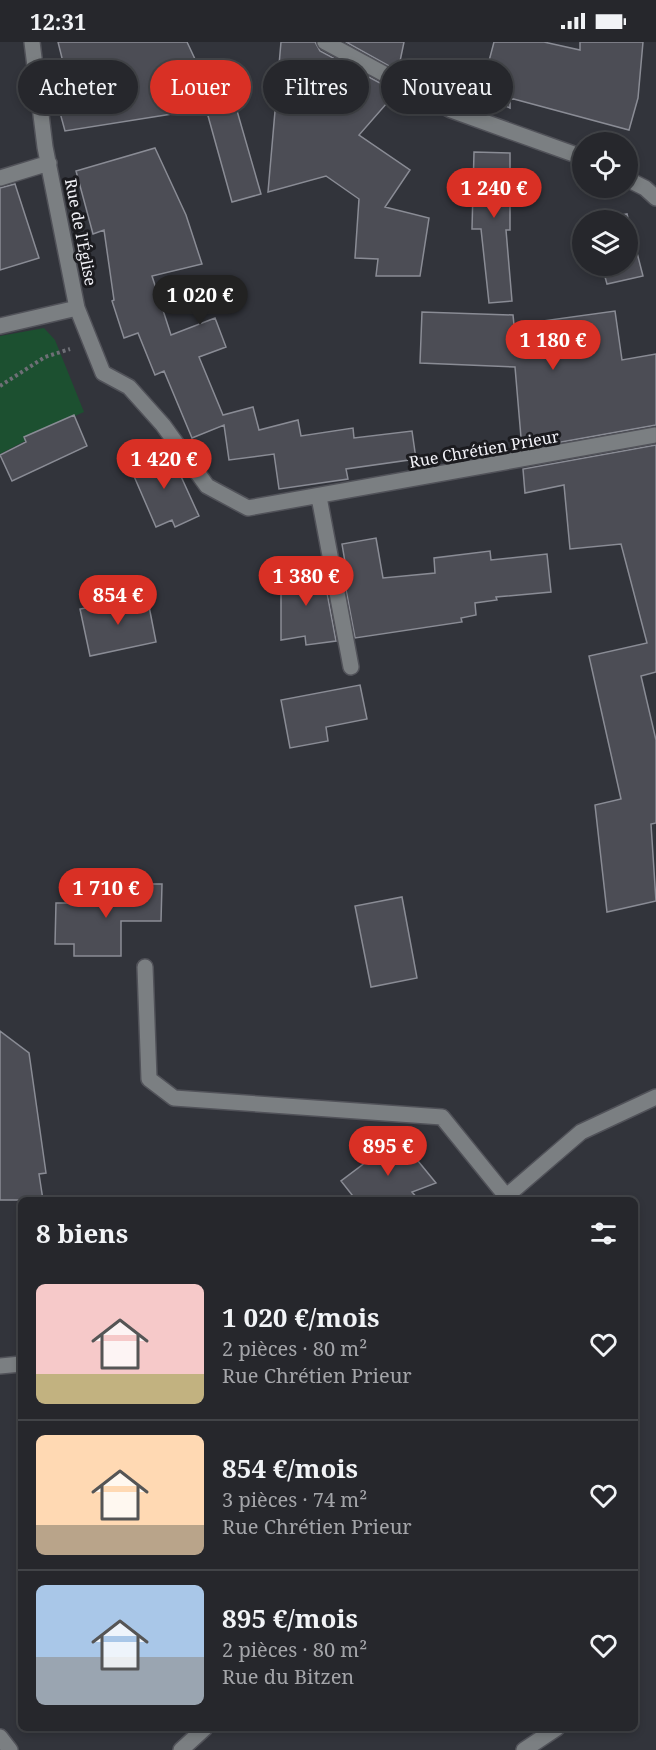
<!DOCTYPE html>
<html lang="fr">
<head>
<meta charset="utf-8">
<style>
	body { margin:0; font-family:"Noto Serif",serif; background:#2e2f34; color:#f1f3f6; height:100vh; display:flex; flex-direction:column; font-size:22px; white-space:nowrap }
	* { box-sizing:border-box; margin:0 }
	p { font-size:20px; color:#a4a5a9 }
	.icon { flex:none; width:33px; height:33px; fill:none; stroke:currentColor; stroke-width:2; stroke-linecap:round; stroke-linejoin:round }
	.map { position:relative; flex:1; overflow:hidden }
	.side { position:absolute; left:18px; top:1155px; width:620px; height:534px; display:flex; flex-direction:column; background:#26272c; border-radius:9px; box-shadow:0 3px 9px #0003,0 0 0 2px #424448 }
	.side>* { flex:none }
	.guide { position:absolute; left:18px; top:18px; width:621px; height:54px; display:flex; gap:12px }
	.fabs { position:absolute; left:572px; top:90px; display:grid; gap:12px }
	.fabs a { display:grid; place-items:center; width:66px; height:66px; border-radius:50%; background:#26272c; box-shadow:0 3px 9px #0003,0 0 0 2px #424448; font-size:30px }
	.price { position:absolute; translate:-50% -51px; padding:0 14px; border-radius:21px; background:#d93025; color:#fff; font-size:20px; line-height:39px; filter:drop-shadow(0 2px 3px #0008) }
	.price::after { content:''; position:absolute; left:50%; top:36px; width:18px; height:14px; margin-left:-9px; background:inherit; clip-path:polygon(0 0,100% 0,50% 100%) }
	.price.active { background:#222; color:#fff }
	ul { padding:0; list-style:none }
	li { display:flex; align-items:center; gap:18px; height:150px; padding:0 18px }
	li+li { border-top:2px solid #424448 }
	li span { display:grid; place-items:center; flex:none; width:168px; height:120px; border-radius:9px; color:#555 }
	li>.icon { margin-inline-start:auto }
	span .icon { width:72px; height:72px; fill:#fffc; stroke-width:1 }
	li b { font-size:26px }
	h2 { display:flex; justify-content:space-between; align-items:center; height:72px; padding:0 18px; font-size:26px }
	.tag { padding:0 21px; border-radius:27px; background:#26272c; box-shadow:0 3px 9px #0003,0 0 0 2px #424448; font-size:21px; line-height:54px }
	.tag.active { background:#d93025; color:#fff }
	.status { display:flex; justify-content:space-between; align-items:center; height:42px; padding:0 30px; background:#26272c; direction:ltr }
	.status svg { height:16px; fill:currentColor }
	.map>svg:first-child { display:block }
	.green { fill:#1c5030 }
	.building { fill:#4c4d55; stroke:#8a8c95; stroke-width:1.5 }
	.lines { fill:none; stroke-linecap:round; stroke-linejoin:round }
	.minor-casing { stroke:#515259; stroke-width:18 }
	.path { stroke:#6e6f76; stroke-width:4; stroke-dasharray:3 3; stroke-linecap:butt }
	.minor { stroke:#7b7f82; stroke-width:15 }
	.labels { text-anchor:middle; stroke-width:6; stroke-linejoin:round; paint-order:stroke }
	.street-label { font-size:16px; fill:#f2f2f8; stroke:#1b1b1f }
</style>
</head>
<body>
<div class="status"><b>12:31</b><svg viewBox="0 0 49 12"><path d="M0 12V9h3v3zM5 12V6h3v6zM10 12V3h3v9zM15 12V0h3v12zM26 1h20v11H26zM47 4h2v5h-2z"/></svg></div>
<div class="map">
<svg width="656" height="1708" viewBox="0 0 656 1708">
	<rect width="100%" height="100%" fill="#32343b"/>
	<!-- green -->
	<path class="green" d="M44 286 55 298 84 370 25 396V399L0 412V294Z"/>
	<!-- building -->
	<path class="building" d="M58 0H187L209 47 229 41 261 152 232 160 205 63 172 72 65 89 53 45 57 44 56 30 65 28Z
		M281 0H315L320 9 395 49 394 53 359 93 410 128 385 165 429 176 420 234H376L378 217 355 216 359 157 326 134 268 150Z
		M346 0H404L398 29Z
		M494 0H544L580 8V0H643L638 56 629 88 510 56V66L480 53Z
		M155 106 186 173 202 222 152 234 171 293 215 276 226 305 199 315 223 373 253 365 259 388 298 378 301 394 353 386 354 396 412 389 416 417 346 427 348 437 279 447 274 412 229 418 224 383 192 396 164 329 155 333 138 291 124 296 112 259 114 258 104 188 93 192 76 129Z
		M474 110 510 111V188H506L512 259 489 261 481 187H472Z
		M15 142 39 216 0 228V146Z
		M627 172 643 234 607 242 602 224H627V178H598Z
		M615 269 622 318 656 312V383L522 407 515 325 420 321 422 270 513 273 514 283Z
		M74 373 87 404 12 439 0 413 26 400 24 395Z
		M656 403V630L641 634 656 698V781L651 782 656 859 607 870 595 763 621 757 589 614 647 601 621 502 570 507 564 443 525 451 523 427Z
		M169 408 199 474 175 485 172 478 156 485 130 425Z
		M376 496 383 536 435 531 434 516 490 509 491 518 547 512 551 550 496 555 497 558 475 561 476 573 461 576 462 580 355 596 341 521 345 520 342 502Z
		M322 524 336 599 306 603 305 594 281 598V530Z
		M147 554 156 600 90 614 80 567Z
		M360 643 367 677 326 685 328 699 290 706 281 658Z
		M120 842H162L161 879H121V914H74V902H55L56 861H79V856L120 857Z
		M402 855 417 936 371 945 355 864Z
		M0 989 29 1011 46 1131 39 1132 43 1158H0Z
		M394 1099 410 1118 414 1114 436 1141 412 1150 419 1158H356L341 1139Z"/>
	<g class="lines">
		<defs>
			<path id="minor" d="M32 0 45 105 77 266 103 331 129 345 163 383 207 444 248 466 656 393
				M325 0 451 68 582 115
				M0 136 49 121
				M627 137 645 146 656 156
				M0 284 77 266
				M319 455 351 625
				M145 925 149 1037 174 1056 442 1075 506 1154
				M502 1158 581 1090 656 1055
				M0 1324 21 1322
				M0 1695 10 1708
				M181 1708 205 1686
				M524 1708 557 1686"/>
		</defs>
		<!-- minor casing -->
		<use href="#minor" class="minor-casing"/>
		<!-- path -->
		<path class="path" d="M0 344 45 315 70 307"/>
		<!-- minor -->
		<use href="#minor" class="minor"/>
	</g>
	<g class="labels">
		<!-- street labels -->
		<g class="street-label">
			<text transform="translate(81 190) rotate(79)" y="6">Rue de l'Église</text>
			<text transform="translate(484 407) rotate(-10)" y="6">Rue Chrétien Prieur</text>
		</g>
	</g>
</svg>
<div class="fabs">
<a><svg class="icon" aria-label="locate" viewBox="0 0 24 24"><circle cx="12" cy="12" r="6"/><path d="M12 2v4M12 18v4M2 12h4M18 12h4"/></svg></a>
<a><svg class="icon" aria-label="layers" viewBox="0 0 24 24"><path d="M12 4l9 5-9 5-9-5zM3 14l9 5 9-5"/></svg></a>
</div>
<b class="price" style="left:494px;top:177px">1 240 €</b>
<b class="price active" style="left:200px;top:284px">1 020 €</b>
<b class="price" style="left:553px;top:329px">1 180 €</b>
<b class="price" style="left:164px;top:448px">1 420 €</b>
<b class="price" style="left:306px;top:565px">1 380 €</b>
<b class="price" style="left:118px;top:584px">854 €</b>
<b class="price" style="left:106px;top:877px">1 710 €</b>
<b class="price" style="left:388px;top:1135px">895 €</b>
<div class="guide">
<a class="tag">Acheter</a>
<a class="tag active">Louer</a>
<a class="tag">Filtres</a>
<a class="tag">Nouveau</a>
</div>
<section class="side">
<h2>8 biens<svg class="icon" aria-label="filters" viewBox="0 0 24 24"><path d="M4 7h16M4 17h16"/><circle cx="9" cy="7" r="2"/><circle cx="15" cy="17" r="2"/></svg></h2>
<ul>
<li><span style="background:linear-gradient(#f6c9c9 75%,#c2b280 0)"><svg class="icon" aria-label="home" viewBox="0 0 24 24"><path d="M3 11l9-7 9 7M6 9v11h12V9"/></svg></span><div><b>1 020 €/mois</b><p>2 pièces · 80 m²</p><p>Rue Chrétien Prieur</p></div><svg class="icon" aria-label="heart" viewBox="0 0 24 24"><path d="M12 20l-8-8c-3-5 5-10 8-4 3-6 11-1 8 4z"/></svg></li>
<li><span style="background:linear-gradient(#ffd9b3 75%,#b9a48a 0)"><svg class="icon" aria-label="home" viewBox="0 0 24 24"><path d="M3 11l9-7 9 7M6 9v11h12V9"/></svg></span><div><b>854 €/mois</b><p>3 pièces · 74 m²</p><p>Rue Chrétien Prieur</p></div><svg class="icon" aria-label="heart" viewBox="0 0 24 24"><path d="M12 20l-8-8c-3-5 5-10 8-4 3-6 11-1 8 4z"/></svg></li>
<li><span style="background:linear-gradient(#a9c7e8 60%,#9aa5b1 0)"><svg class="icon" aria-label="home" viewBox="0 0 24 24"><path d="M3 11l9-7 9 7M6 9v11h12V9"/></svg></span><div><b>895 €/mois</b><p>2 pièces · 80 m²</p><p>Rue du Bitzen</p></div><svg class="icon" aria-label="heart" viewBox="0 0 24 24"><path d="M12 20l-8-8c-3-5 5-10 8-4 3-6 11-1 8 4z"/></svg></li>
</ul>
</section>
</div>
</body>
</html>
